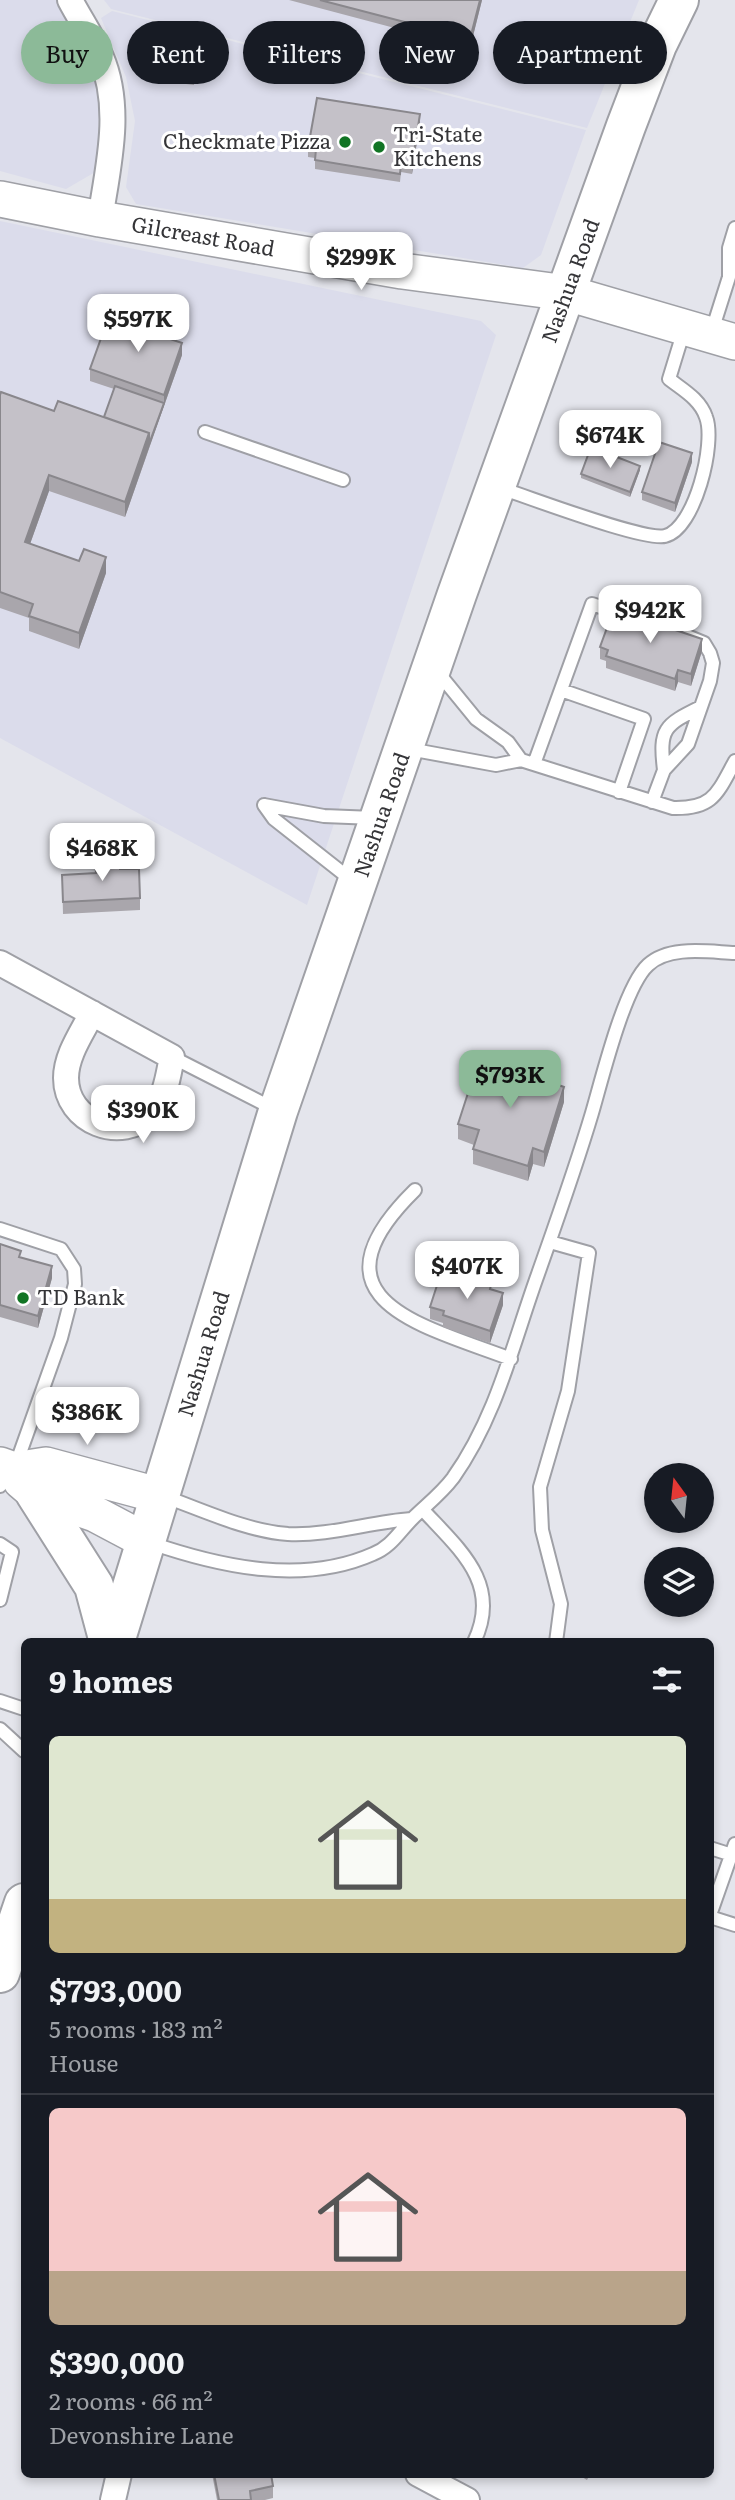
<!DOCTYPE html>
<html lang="en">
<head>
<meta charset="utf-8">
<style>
	body { margin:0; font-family:Literata,serif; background:#242831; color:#f1f3f6; height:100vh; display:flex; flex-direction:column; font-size:26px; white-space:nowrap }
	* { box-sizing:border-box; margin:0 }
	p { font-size:23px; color:#9ea1a6 }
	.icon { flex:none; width:38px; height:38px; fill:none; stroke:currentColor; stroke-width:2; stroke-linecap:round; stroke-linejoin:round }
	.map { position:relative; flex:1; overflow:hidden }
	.side { position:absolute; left:21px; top:1638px; width:693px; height:840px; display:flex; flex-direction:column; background:#171b24; border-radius:10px; box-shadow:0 4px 10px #0003 }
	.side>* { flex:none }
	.guide { position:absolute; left:21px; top:21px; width:693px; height:63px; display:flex; gap:14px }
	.needle { width:46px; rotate:345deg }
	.tools { position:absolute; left:644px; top:1463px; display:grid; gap:14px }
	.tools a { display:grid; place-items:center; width:70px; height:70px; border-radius:50%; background:#171b24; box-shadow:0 4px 10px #0003; font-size:35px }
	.price { position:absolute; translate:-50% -60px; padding:0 16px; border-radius:14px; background:#fff; color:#222; font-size:23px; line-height:46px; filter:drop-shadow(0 2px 4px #0008) }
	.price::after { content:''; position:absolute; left:50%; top:42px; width:21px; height:16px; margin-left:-10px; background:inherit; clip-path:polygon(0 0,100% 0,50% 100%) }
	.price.selected { background:#8cba98; color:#111 }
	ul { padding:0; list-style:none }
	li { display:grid; align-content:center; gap:14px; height:371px; padding:0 28px }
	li+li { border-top:2px solid #363941 }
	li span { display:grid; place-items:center; height:217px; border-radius:10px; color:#555 }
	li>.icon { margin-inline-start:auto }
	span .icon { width:126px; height:126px; fill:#fffc; stroke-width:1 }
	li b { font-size:30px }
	h2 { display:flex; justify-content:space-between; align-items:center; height:84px; padding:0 28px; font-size:30px }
	.chip { padding:0 24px; border-radius:32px; background:#171b24; box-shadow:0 4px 10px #0003; font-size:24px; line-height:63px }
	.chip.selected { background:#8cba98; color:#111 }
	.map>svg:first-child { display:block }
	.built { fill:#dbdceb }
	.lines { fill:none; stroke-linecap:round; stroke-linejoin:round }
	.lane-casing { stroke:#9fa0a6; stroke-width:16 }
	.street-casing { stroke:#9fa0a6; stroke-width:28 }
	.secondary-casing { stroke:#9fa0a6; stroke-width:38 }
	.primary-casing { stroke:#9fa0a6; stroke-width:42 }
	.lane { stroke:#fff; stroke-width:12 }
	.street { stroke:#fff; stroke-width:24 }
	.secondary { stroke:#fff; stroke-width:35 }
	.primary { stroke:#fff; stroke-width:38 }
	.wall { fill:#a9a6ac }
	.shaded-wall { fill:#89878c }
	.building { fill:#c4c1c8; stroke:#89878c; stroke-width:2 }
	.poi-dot { fill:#117424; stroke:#fff; stroke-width:2.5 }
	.labels { text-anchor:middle; stroke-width:6; stroke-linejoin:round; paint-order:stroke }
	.poi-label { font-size:21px; fill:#353538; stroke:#fff; text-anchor:start }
	.street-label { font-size:21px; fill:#353538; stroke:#fff }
</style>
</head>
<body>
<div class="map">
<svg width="735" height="2500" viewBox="0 0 735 2500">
	<rect width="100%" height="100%" fill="#e4e5ec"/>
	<!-- built -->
	<path class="built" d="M0 0H68L100 90 97 171 66 189 0 171Z
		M104 0H639L587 128 111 9Z
		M112 11 586 130 541 255 523 268 136 204 126 187 135 121 126 77 101 18Z
		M0 221 481 321 496 335 307 905 0 738Z"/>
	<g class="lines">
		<defs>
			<path id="lane" d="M711 334 729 277V248L735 228
				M205 432 343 480
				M500 488C529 497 643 541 665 536 695 529 716 443 706 417 700 399 683 390 669 379L684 330
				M436 670 476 719 508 742 521 760
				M561 690 644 719 619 792
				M409 749 496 765 521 760 673 808C713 809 717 794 735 761
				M534 764 592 604 633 618
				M664 770C659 729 664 725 701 707
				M652 802 664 770 688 744 710 681 713 663 710 653 704 643 687 636
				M264 805 274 819 354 882
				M264 805 324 816 374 818
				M172 1057 274 1109
				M415 1190C303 1300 421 1325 511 1359
				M0 1229 61 1249 74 1269 75 1284 61 1338 14 1470 0 1486
				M550 1242 589 1253 568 1391 540 1487 542 1530 561 1604 556 1642
				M163 1496C203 1510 246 1531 288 1534 329 1536 370 1522 411 1519
				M423 1510C460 1550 502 1584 474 1642
				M151 1543C221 1567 303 1585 373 1554 391 1547 399 1532 412 1519 425 1506 441 1494 453 1478 497 1416 513 1343 538 1274 557 1220 576 1167 592 1113 602 1079 624 987 648 965 669 945 709 952 735 953
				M0 1544 12 1552 0 1600
				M0 1701 24 1709
				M0 1729 24 1751
				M710 1848 732 1855
				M710 1915 735 1844
				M710 1917 735 1925"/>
			<path id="street" d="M70 0C80 19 93 38 101 57 123 108 108 167 100 219
				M0 963 172 1057C168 1076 166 1097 152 1112 122 1144 66 1122 66 1078 66 1055 82 1033 92 1013
				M418 2474 467 2500
				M113 2500 119 2474"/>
			<path id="secondary" d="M0 199 100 219 402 271 567 293 735 342
				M0 1465 14 1470 46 1465 161 1496
				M21 1481 35 1493 95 1514 146 1541"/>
			<path id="primary" d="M35 1493 94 1586 109 1642
				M115 1642 278 1111 457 594 626 126 657 45 679 0
				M0 1973 24 1903"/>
		</defs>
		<!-- lane casing -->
		<use href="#lane" class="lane-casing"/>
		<!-- street casing -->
		<use href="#street" class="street-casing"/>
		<!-- secondary casing -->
		<use href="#secondary" class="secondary-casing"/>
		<!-- primary casing -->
		<use href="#primary" class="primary-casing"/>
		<!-- lane -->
		<use href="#lane" class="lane"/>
		<!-- street -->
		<use href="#street" class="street"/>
		<!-- secondary -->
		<use href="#secondary" class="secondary"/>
		<!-- primary -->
		<use href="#primary" class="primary"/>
	</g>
	<!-- wall -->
	<path class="wall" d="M289 0H482L470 48Z
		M195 70 194 85 178 83V79Z
		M420 122 412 174 401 172 400 182 315 169V158L308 157V148Z
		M148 333 173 334 171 339 182 355 125 517 49 491 30 544 106 573 79 649 29 631V618L0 608V395L54 411 104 417 114 389 90 381V369Z
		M692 462 675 512 642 500V492Z
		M640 470 630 497 581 478V474Z
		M600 647 702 651 691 686 678 682 675 691 606 668V661L600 659Z
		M120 869 140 898V910L63 914 62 875 96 873Z
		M537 1078 564 1102 544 1167 533 1164 528 1181 473 1164V1149L474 1145 458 1139V1124Z
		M0 1244 52 1278 38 1328 0 1317Z
		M492 1290 503 1305 490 1343 443 1327V1323L430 1319V1307Z
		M212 2474H271L273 2486V2498L265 2500H217Z
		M577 2474H590L587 2480Z"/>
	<!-- shaded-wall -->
	<path class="shaded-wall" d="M480 0H482L470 48V39Z
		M420 114V122L412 174V165Z
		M173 322V334L167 350V338Z
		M182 343V355L149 448V444L164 403V395Z
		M149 433V448L125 517V502Z
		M692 453V462L675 512V503Z
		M640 466V470L630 497V492Z
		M49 475V491L25 558V542Z
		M106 557V573L79 649V633Z
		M702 639V651L691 686V674Z
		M678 670V682L675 691V679Z
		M564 1087V1102L544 1167V1152Z
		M533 1148V1164L528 1181V1166Z
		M52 1266V1278L38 1328V1316Z
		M503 1293V1305L490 1343V1331Z"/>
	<!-- building -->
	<path class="building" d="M320 0H480L470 39Z
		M180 69 195 70 194 81 178 79Z
		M317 98 420 114 412 165 401 164 400 174 315 160 316 149 308 148Z
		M154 315 173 322 167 338 182 343 164 395 90 369 108 319 148 333Z
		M115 386 164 403 149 444V433L104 417Z
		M1 392 54 411 58 401 149 433 125 502 49 475 25 542 79 561 84 549 106 557 79 633 29 616 33 604 0 592V395Z
		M659 442 692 453 675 503 642 492Z
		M591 447 640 466 630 492 581 474Z
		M619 611 702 639 691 674 678 670 675 679 606 656 608 650 600 647 612 614 617 616Z
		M120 859V869H139L140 898 63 902 62 875 96 873 95 860Z
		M479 1059 509 1068 512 1061 537 1069 535 1077 564 1087 544 1152 533 1148 528 1166 473 1149 479 1130 458 1124Z
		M0 1244 21 1251 19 1257 52 1266 38 1316 0 1305Z
		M441 1273 476 1284 478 1277 492 1282 490 1289 503 1293 490 1331 443 1315 444 1311 430 1307Z
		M214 2474H271L273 2486 250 2491 251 2500H219Z"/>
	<!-- markers -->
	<g class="poi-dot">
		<circle cx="345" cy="142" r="7"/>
		<circle cx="379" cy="147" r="7"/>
		<circle cx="23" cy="1298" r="7"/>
	</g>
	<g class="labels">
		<!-- poi labels -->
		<g class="poi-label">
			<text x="393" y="142">Tri-State<tspan x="393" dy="24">Kitchens</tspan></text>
			<text x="331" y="149" text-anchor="end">Checkmate Pizza</text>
			<text x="37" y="1305">TD Bank</text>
		</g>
		<!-- street labels -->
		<g class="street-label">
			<text transform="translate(203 237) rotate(10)" y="7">Gilcreast Road</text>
			<text transform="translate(571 281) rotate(-70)" y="7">Nashua Road</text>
			<text transform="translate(382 815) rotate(-71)" y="7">Nashua Road</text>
			<text transform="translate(204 1354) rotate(-73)" y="7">Nashua Road</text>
		</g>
	</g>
</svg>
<div class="tools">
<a><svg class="needle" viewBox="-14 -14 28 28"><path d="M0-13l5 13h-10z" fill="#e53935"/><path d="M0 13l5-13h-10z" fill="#9ea1a6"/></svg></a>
<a><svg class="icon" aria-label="layers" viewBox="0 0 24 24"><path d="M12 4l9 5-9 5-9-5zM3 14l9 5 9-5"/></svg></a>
</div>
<b class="price" style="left:361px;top:292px">$299K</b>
<b class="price" style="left:138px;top:354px">$597K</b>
<b class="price" style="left:610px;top:470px">$674K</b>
<b class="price" style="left:650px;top:645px">$942K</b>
<b class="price" style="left:102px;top:883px">$468K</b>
<b class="price selected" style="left:510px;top:1110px">$793K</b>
<b class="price" style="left:143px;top:1145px">$390K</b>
<b class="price" style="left:467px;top:1301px">$407K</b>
<b class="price" style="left:87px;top:1447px">$386K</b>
<div class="guide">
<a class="chip selected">Buy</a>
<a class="chip">Rent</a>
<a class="chip">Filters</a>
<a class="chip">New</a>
<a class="chip">Apartment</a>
</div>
<section class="side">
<h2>9 homes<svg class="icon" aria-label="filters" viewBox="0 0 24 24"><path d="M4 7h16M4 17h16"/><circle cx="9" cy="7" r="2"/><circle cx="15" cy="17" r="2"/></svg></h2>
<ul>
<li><span style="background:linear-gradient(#dfe7d0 75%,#c2b280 0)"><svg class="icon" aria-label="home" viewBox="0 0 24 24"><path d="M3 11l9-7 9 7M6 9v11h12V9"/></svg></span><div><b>$793,000</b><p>5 rooms · 183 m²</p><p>House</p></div></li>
<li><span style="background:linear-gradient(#f6c9c9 75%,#b9a48a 0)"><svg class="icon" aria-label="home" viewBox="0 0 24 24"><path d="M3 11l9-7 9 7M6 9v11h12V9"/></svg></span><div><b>$390,000</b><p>2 rooms · 66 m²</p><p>Devonshire Lane</p></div></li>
</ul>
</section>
</div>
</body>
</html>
